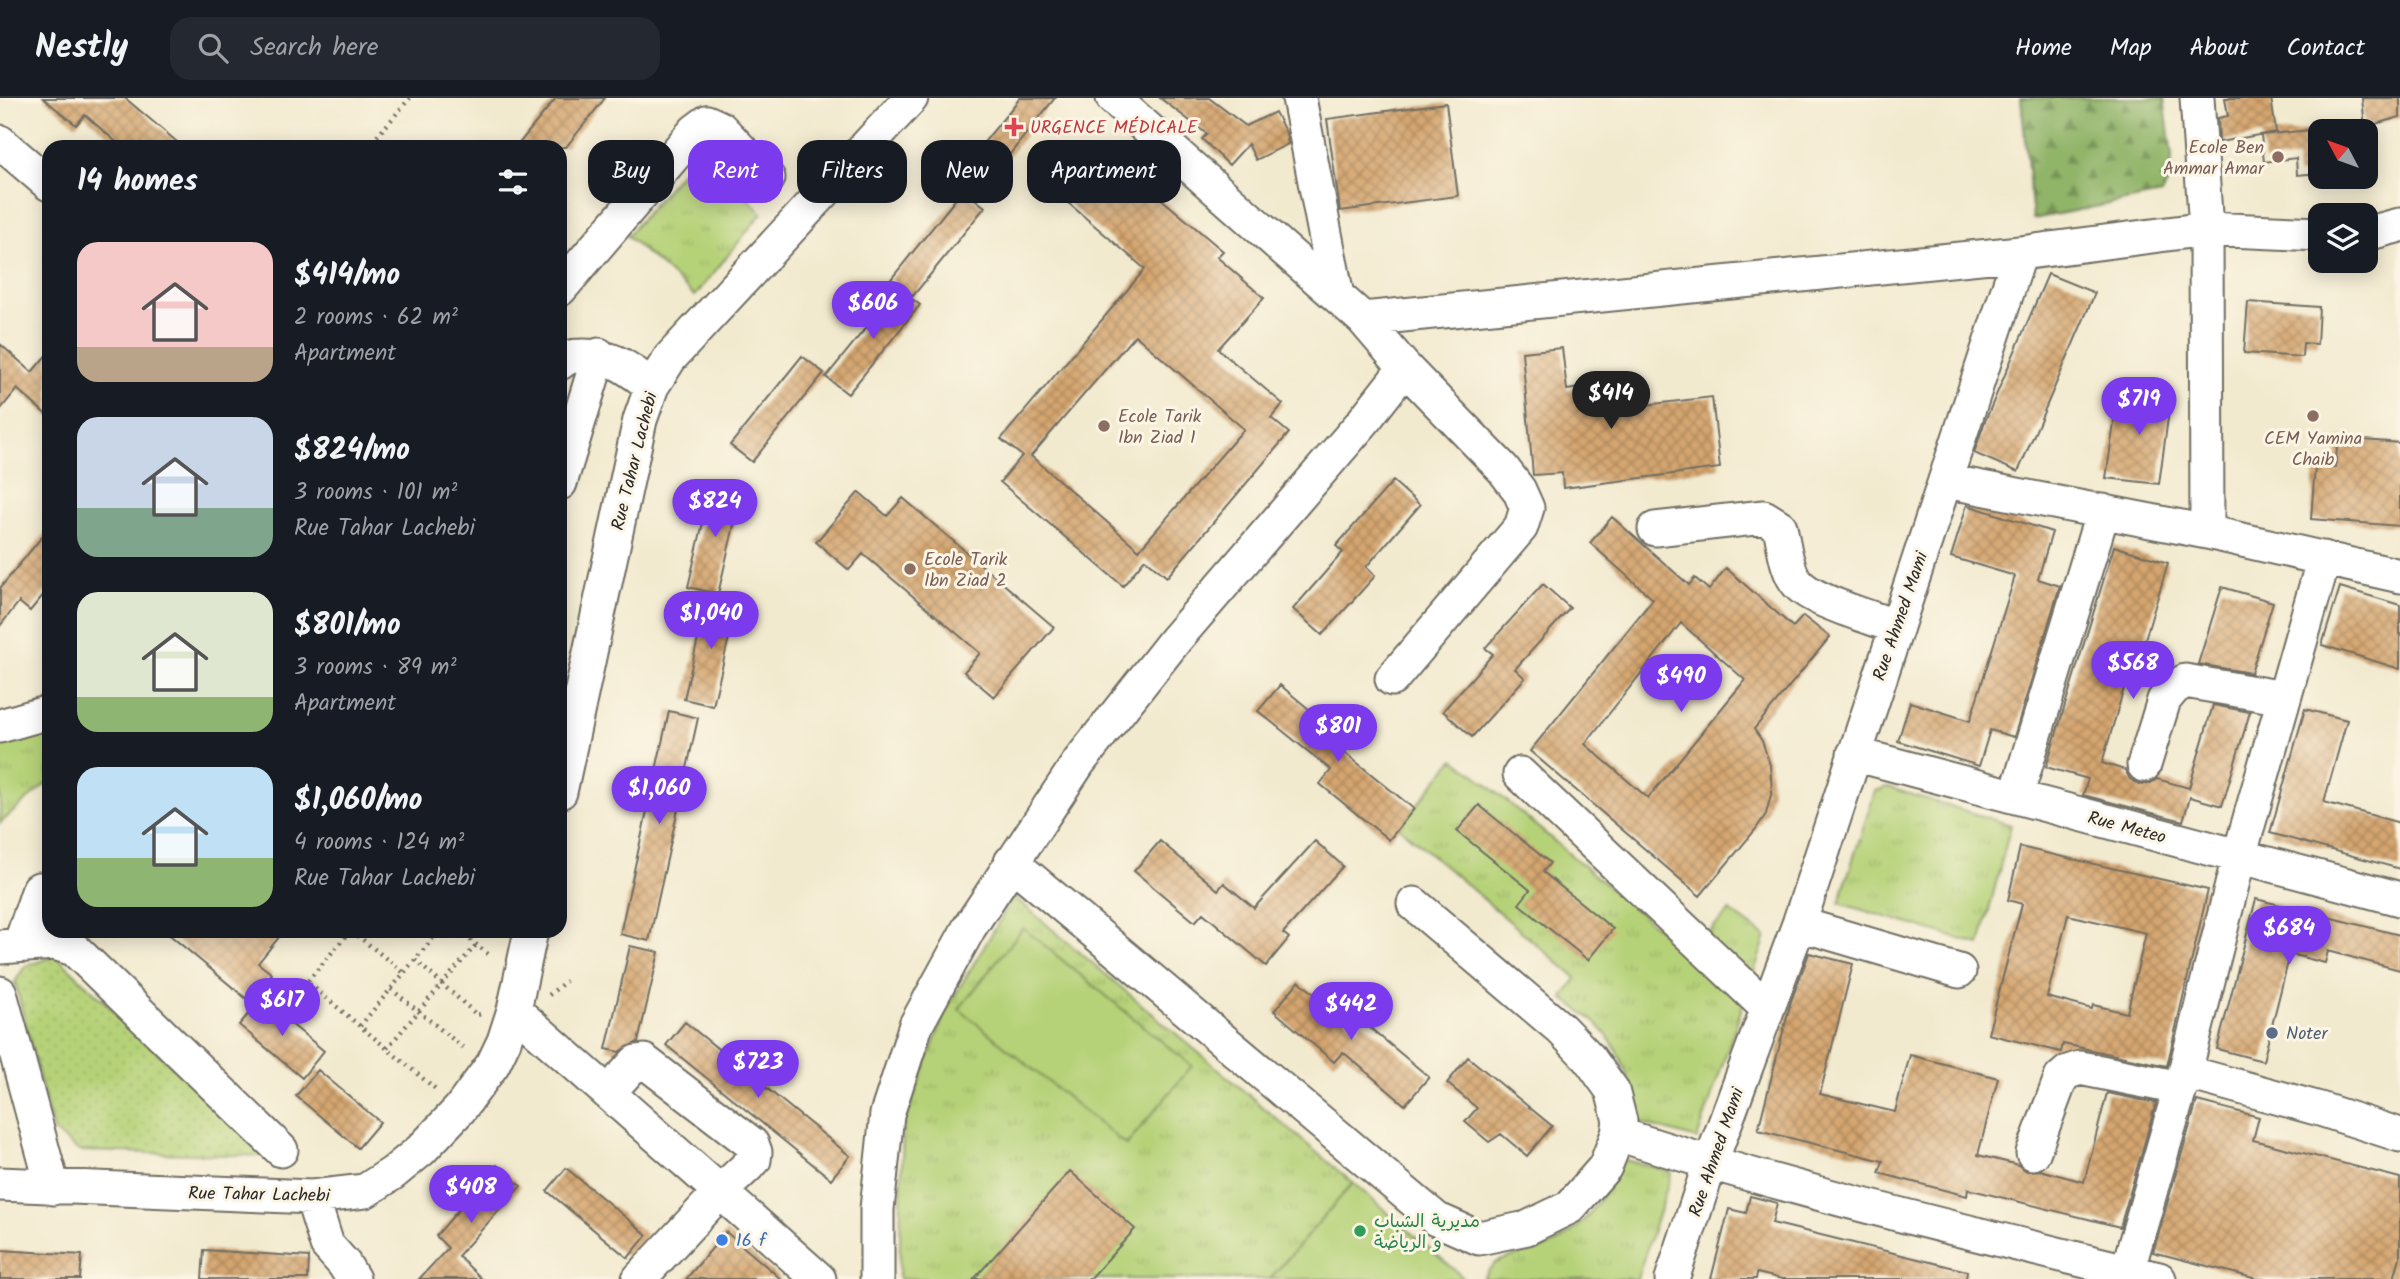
<!DOCTYPE html>
<html lang="en">
<head>
<meta charset="utf-8">
<style>
	body { margin:0; font-family:Kalam,"Playpen Sans Arabic",sans-serif; background:#242831; color:#f1f3f6; height:100vh; display:flex; flex-direction:column; font-size:26px; white-space:nowrap }
	* { box-sizing:border-box; margin:0 }
	p { font-size:23px; color:#9ea1a6 }
	.icon { flex:none; width:38px; height:38px; fill:none; stroke:currentColor; stroke-width:2; stroke-linecap:round; stroke-linejoin:round }
	.map { position:relative; flex:1; overflow:hidden }
	.drawer { position:absolute; left:42px; top:42px; width:525px; height:798px; display:flex; flex-direction:column; background:#171b24; border-radius:21px; box-shadow:0 4px 18px #0003 }
	.drawer>* { flex:none }
	.top-card { position:absolute; left:588px; top:42px; width:665px; height:63px; display:flex; gap:14px }
	.needle { width:46px; rotate:311deg }
	.controls { position:absolute; left:2308px; top:21px; display:grid; gap:14px }
	.controls a { display:grid; place-items:center; width:70px; height:70px; border-radius:14px; background:#171b24; box-shadow:0 4px 18px #0003; font-size:35px }
	.price { position:absolute; translate:-50% -60px; padding:0 16px; border-radius:24px; background:#7c3aed; color:#fff; font-size:23px; line-height:46px; filter:drop-shadow(0 2px 4px #0008) }
	.price::after { content:''; position:absolute; left:50%; top:42px; width:21px; height:16px; margin-left:-10px; background:inherit; clip-path:polygon(0 0,100% 0,50% 100%) }
	.price.current { background:#222; color:#fff }
	ul { padding:0; list-style:none }
	li { display:flex; align-items:center; gap:21px; height:175px; padding:0 35px }
	li span { display:grid; place-items:center; flex:none; width:196px; height:140px; border-radius:21px; color:#555 }
	li>.icon { margin-inline-start:auto }
	span .icon { width:84px; height:84px; fill:#fffc; stroke-width:1 }
	li b { font-size:30px }
	h2 { display:flex; justify-content:space-between; align-items:center; height:84px; padding:0 35px; font-size:30px }
	.chip { padding:0 24px; border-radius:21px; background:#171b24; box-shadow:0 4px 18px #0003; font-size:24px; line-height:63px }
	.chip.current { background:#7c3aed; color:#fff }
	header { display:flex; align-items:center; gap:42px; box-sizing:border-box; height:98px; padding:0 35px; background:#171b24; border-bottom:2px solid #363941 }
	header strong { font-size:33px }
	nav { display:flex; gap:38px; margin-inline-start:auto; font-size:24px }
	.search { width:490px; height:63px; background:#242831; display:flex; align-items:center; gap:18px; box-sizing:border-box; padding:0 24px; border-radius:21px; color:#9ea1a6; font-size:26px }
	.map>svg:first-child { display:block }
	.grass { fill:url(#grass-tufts); stroke:#707e52; stroke-width:2 }
	.forest { fill:url(#forest-firs); stroke:#5e704a; stroke-width:2 }
	.park { fill:url(#park-dots); stroke:#707e52; stroke-width:2 }
	.pitch { fill:#b6d278; stroke:#707e52; stroke-width:2 }
	.building { fill:url(#building-cross-hatch); fill-rule:evenodd }
	.lines { fill:none; stroke-linecap:round; stroke-linejoin:round }
	.minor-casing { stroke:#716e64; stroke-width:37 }
	.path { stroke:#716e64; stroke-width:4.5; stroke-dasharray:2 5; stroke-linecap:butt }
	.minor { stroke:#fff; stroke-width:33 }
	.health-dot { fill:#e0444e; stroke:#fcf5e5; stroke-width:2.5 }
	.education-dot { fill:#8d6e63; stroke:#fcf5e5; stroke-width:2.5 }
	.service-dot { fill:#5c6f8a; stroke:#fcf5e5; stroke-width:2.5 }
	.leisure-dot { fill:#2e9e5b; stroke:#fcf5e5; stroke-width:2.5 }
	.shop-dot { fill:#3f7fe0; stroke:#fcf5e5; stroke-width:2.5 }
	.labels { text-anchor:middle; stroke-width:6; stroke-linejoin:round; paint-order:stroke }
	.health-label { font-size:18px; fill:#be3a42; stroke:#fcf5e5; text-anchor:start }
	.education-label { font-size:18px; fill:#785e54; stroke:#fcf5e5; text-anchor:start }
	.street-label { font-size:18px; fill:#2b2b2b; stroke:#fcf5e5 }
	.service-label { font-size:18px; fill:#4e5e75; stroke:#fcf5e5; text-anchor:start }
	.leisure-label { font-size:18px; fill:#27864d; stroke:#fcf5e5; text-anchor:start }
	.shop-label { font-size:18px; fill:#366cbe; stroke:#fcf5e5; text-anchor:start }
</style>
</head>
<body>
<header>
<strong>Nestly</strong>
<div class="search"><svg class="icon" aria-label="search" viewBox="0 0 24 24"><circle cx="10" cy="10" r="6"/><path d="M15 15l6 6"/></svg>Search here</div>
<nav><a>Home</a><a>Map</a><a>About</a><a>Contact</a></nav>
</header>
<div class="map">
<svg width="2400" height="1181" viewBox="0 0 2400 1181">
	<defs>
		<pattern id="grass-tufts" width="24" height="20" patternUnits="userSpaceOnUse" patternTransform="scale(1.75)"><rect width="24" height="20" fill="#b6d278"/><path d="M3 7l-1-3M5 7V3M7 7l1-3M15 17l-1-3M17 17v-4M19 17l1-3" fill="none" stroke="#9db468"/></pattern>
		<pattern id="forest-firs" width="22" height="20" patternUnits="userSpaceOnUse" patternTransform="scale(1.75)"><rect width="22" height="20" fill="#90b468"/><path d="M5 1l3.5 6h-7zM16 11l3.5 6h-7z" fill="#769356"/></pattern>
		<pattern id="park-dots" width="8" height="8" patternUnits="userSpaceOnUse" patternTransform="scale(1.75)"><rect width="8" height="8" fill="#b6d278"/><path d="M2 2h.1M6 6h.1" fill="none" stroke="#9db468" stroke-width="1.8" stroke-linecap="round"/></pattern>
		<pattern id="building-cross-hatch" width="8" height="8" patternUnits="userSpaceOnUse" patternTransform="scale(1.75)"><rect width="8" height="8" fill="#d5a66f"/><path d="M0 0l8 8M0 8l8-8" fill="none" stroke="#ad875b"/></pattern>
	</defs>
	<rect width="100%" height="100%" fill="#fcf5e5"/>
	<filter id="ink" filterUnits="userSpaceOnUse"><feTurbulence type="fractalNoise" baseFrequency=".0143" numOctaves="2"/><feDisplacementMap in="SourceGraphic" scale="14" xChannelSelector="R" yChannelSelector="G"/><feConvolveMatrix kernelMatrix="1 2 1 2 8 2 1 2 1" color-interpolation-filters="sRGB"/></filter>
	<filter id="wash" filterUnits="userSpaceOnUse"><feTurbulence type="fractalNoise" baseFrequency=".00686" numOctaves="4" result="noise"/><feDisplacementMap in="SourceGraphic" scale="28" xChannelSelector="R" yChannelSelector="G"/><feGaussianBlur stdDeviation="1.57" result="paint"/><feColorMatrix in="noise" values="0 0 0 0 0 0 0 0 0 0 0 0 0 0 0 0 0 1.4 0 .05"/><feComposite in="paint" operator="in"/></filter>
	<g filter="url(#wash)">
		<rect width="100%" height="100%" fill="#f2eacf"/>
		<!-- grass -->
		<path class="grass" d="M700 52 762 115 695 198 627 138Z
			M49 632V683L0 725V646Z
			M1454 661 1477 678 1687 855 1730 813 1766 839 1697 1041 1636 1024C1632 990 1624 953 1598 927 1588 917 1574 909 1563 900L1576 880 1399 729Z
			M1887 689 2011 727 1980 847 1839 805 1875 693Z
			M1014 799 1353 1085 1270 1181H899L903 1028 946 912Z
			M1621 1061 1672 1074 1637 1181H1482C1486 1176 1491 1168 1496 1165 1514 1155 1537 1156 1554 1146 1585 1130 1608 1092 1621 1061Z"/>
		<!-- forest -->
		<path class="forest" d="M2021 0H2164L2172 58 2171 81 2161 96 2033 121Z"/>
		<!-- park -->
		<path class="park" d="M56 858 267 1058 79 1053 53 1033 15 884 25 868Z"/>
		<!-- pitch -->
		<path class="pitch" d="M1023 830 1192 968 1126 1047 959 911Z
			M1353 1085 1465 1181H1270Z"/>
		<g id="blocks">
			<!-- building -->
			<path class="building" d="M43 0H125L183 49H122L85 17 76 27Z
				M556 0H605L566 49H516Z
				M1020 0H1055L977 97 955 80Z
				M1160 0H1209L1246 28 1275 14 1286 35 1288 46 1256 62 1248 46 1229 67 1202 41 1207 36Z
				M2225 0H2271L2276 34 2219 44 2218 20 2228 18Z
				M2362 0H2400V19L2365 29Z
				M1446 5 1458 98 1340 113 1327 21Z
				M2320 31V75L2297 77 2296 60 2264 64 2261 37Z
				M1107 55 1223 153 1217 159 1264 200 1218 251 1283 306 1271 320 1289 335 1167 479 1145 461 1123 488 1000 384 1022 358 1001 341 1145 171 1066 103ZM1135 237 1244 331 1139 452 1031 358Z
				M963 92 985 109 913 198 891 181Z
				M2048 176 2095 195 2018 374 1974 355 1985 323Z
				M898 190 920 207 848 296 826 279Z
				M2248 204 2319 209 2317 246 2303 245 2302 259 2244 255Z
				M0 246 32 274 49 254V319L17 291 0 312Z
				M1562 250 1567 292 1592 288 1595 313 1712 299 1720 370 1563 390 1562 375 1533 377 1522 254Z
				M802 258 824 275 752 364 730 347Z
				M2119 291 2171 298 2159 386 2106 380Z
				M2338 340 2400 345V428L2311 421 2315 368 2335 370Z
				M1393 383 1420 407 1366 469 1375 478 1322 537 1293 511 1343 454 1336 448Z
				M712 386 742 393 718 496 688 489Z
				M859 394 887 418 903 400 1054 529 994 599 964 574 980 555 863 456 849 472 816 444Z
				M1967 407 2052 434 2038 481 2060 488 2014 639 1990 632 1979 668 1898 643 1910 604 1970 623 2015 478 1951 459Z
				M1612 419 1689 487 1695 480 1709 492 1726 470 1793 529 1803 518 1830 539 1754 631 1762 643 1770 667 1772 693 1766 716 1756 731 1700 798 1530 653 1653 501 1590 445ZM1681 525 1745 582 1648 700 1585 646Z
				M49 430V490L30 513 19 504 0 528V490Z
				M2114 448 2168 465 2140 558 2134 556 2102 665 2125 672 2130 681 2139 686H2149L2157 681 2189 690 2213 607 2250 614 2222 708 2190 699 2183 723 2083 697 2088 681 2046 669Z
				M1543 486 1570 510 1515 571 1525 580 1472 639 1443 613 1493 556 1485 550Z
				M2222 489 2273 504 2251 575 2198 566Z
				M2340 489 2400 507V571L2322 547Z
				M708 498 737 505 713 608 684 601Z
				M1280 587 1351 646 1344 654 1414 711 1389 742 1320 686 1331 672 1258 613Z
				M2305 611 2347 622 2324 704 2400 725V771L2270 735Z
				M669 613 698 620 649 843 620 836Z
				M1479 707 1550 765 1543 774 1613 831 1588 862 1519 806 1530 792 1457 733Z
				M1160 743 1218 792 1224 785 1254 810 1315 743 1343 768 1283 835 1289 840 1266 868 1203 815 1195 824 1134 773Z
				M2020 749 2208 792 2167 968 2063 946 2061 954 1988 936 2022 806 2008 802ZM2068 817 2146 835 2127 915 2093 907 2092 911 2047 899Z
				M2256 801 2400 837V872L2328 853 2325 865 2290 856 2263 963 2217 951Z
				M165 833H284L258 865 272 876 249 903Z
				M630 848 659 854 638 944 619 954 606 951Z
				M1809 855 1853 866 1820 996 1895 1014 1910 957 1998 980 1978 1057 2018 1067 2027 1073 2040 1072 2084 1084 2107 995 2156 1005 2120 1129 1968 1091 1967 1098 1879 1075 1883 1063 1758 1032 1791 903Z
				M1299 883 1357 931 1363 924 1429 979 1405 1007 1343 954 1334 964 1274 913Z
				M261 901 324 953 302 980 239 927Z
				M685 924 850 1058 831 1081 666 947Z
				M1468 959 1552 1028 1527 1058 1501 1036 1489 1044 1465 1024 1477 1010 1447 985Z
				M318 972 380 1024 358 1050 296 998Z
				M2197 1003 2259 1019 2253 1042 2400 1080V1159L2394 1181H2257L2153 1154Z
				M497 1067 521 1088 458 1158 482 1181H419L448 1150 436 1138Z
				M566 1070 647 1137 628 1160 547 1093Z
				M1070 1073 1135 1131 1090 1181H974Z
				M1750 1098 1777 1105 1772 1125 1967 1173 1966 1181H1782L1757 1175 1756 1181H1711L1729 1111 1746 1115Z
				M726 1134 781 1181H686Z
				M0 1152 82 1157 80 1181H0Z
				M204 1152 309 1159 308 1181H202Z"/>
		</g>
	</g>
	<g filter="url(#ink)">
		<use href="#blocks" fill-opacity="0" stroke="#716e64" stroke-width="2"/>
		<g class="lines">
			<defs>
				<path id="minor" d="M1299 0 1337 198
					M0 44 49 86
					M2366 136 2400 127
					M560 191 695 33 707 24 720 30 768 80
					M1363 221 2020 155 2206 131 2197 0
					M560 265C567 259 571 258 581 258 613 257 627 270 652 288
					M1946 383 2207 434 2400 478
					M560 385 599 257
					M1655 431 1764 419 1780 429C1784 446 1786 473 1798 486 1814 504 1871 519 1897 529
					M2207 434 2206 131 2320 136
					M1392 581 1521 429 1527 410 1519 392 1503 371 1405 270
					M0 628 49 614
					M1854 656 2400 801
					M2144 667 2164 602 2174 590 2185 583 2284 600
					M1520 676 1766 909
					M560 694 640 322 652 288 670 260 911 0
					M2016 699 2103 413
					M1011 764 1436 1121 1479 1140 1527 1130 1570 1109 1605 1069 1618 1036 1620 1023 1612 992 1589 960 1561 931 1414 806
					M1799 826 1959 873
					M20 847 39 791
					M0 849 54 845 74 851 281 1052
					M0 895 53 1090
					M514 912 819 1181
					M2185 974 2320 1011 2400 1037
					M608 995 636 964 644 963 752 1046 755 1054 754 1062 720 1094 639 1181
					M1618 1036C1795 1094 1978 1136 2159 1181
					M2033 1055 2061 980 2068 974 2080 970 2180 990
					M0 1086 312 1099 365 1093 393 1075 421 1052 460 1011 493 966 504 943 514 912 531 833
					M312 1099 327 1147 344 1166 353 1181
					M877 1181V1111L887 1016 916 927 969 830 1079 664 1175 542 1362 325 1405 270 1363 221 1113 0
					M1672 1181 1710 1066 1799 826 2020 155
					M2125 1181 2185 974 2239 759 2324 460"/>
			</defs>
			<!-- minor casing -->
			<use href="#minor" class="minor-casing"/>
			<!-- path -->
			<path class="path" d="M368 49 410 0
				M350 833 307 884 438 993
				M352 833 404 875
				M459 833 492 859
				M415 862 477 917 481 916
				M391 891 466 952
				M549 897 566 883
				M360 928 439 833
				M387 950 476 847"/>
			<!-- minor -->
			<use href="#minor" class="minor"/>
		</g>
	</g>
	<!-- markers -->
	<path class="health-dot" d="M1010.5 18.5h7v7h7v7h-7v7h-7v-7h-7v-7h7z"/>
	<g class="education-dot">
		<circle cx="2278" cy="59" r="7"/>
		<circle cx="2313" cy="318" r="7"/>
		<circle cx="1104" cy="328" r="7"/>
		<circle cx="910" cy="471" r="7"/>
	</g>
	<circle class="service-dot" cx="2272" cy="935" r="7"/>
	<circle class="leisure-dot" cx="1360" cy="1133" r="7"/>
	<circle class="shop-dot" cx="722" cy="1142" r="7"/>
	<g class="labels">
		<!-- health labels -->
		<g class="health-label">
			<text x="1030" y="35">URGENCE MÉDICALE</text>
		</g>
		<!-- education labels -->
		<g class="education-label">
			<text x="2264" y="55" text-anchor="end">Ecole Ben<tspan x="2264" dy="21">Ammar Amar</tspan></text>
			<text x="1118" y="324">Ecole Tarik<tspan x="1118" dy="21">Ibn Ziad 1</tspan></text>
			<text x="2313" y="346" text-anchor="middle">CEM Yamina<tspan x="2313" dy="21">Chaib</tspan></text>
			<text x="924" y="467">Ecole Tarik<tspan x="924" dy="21">Ibn Ziad 2</tspan></text>
		</g>
		<!-- street labels -->
		<g class="street-label">
			<text transform="translate(634 363) rotate(-76)" y="6">Rue Tahar Lachebi</text>
			<text transform="translate(1900 518) rotate(-71)" y="6">Rue Ahmed Mami</text>
			<text transform="translate(2127 729) rotate(15)" y="6">Rue Meteo</text>
			<text transform="translate(1716 1054) rotate(-71)" y="6">Rue Ahmed Mami</text>
			<text transform="translate(259 1096) rotate(1)" y="6">Rue Tahar Lachebi</text>
		</g>
		<!-- service labels -->
		<g class="service-label">
			<text x="2286" y="941">Noter</text>
		</g>
		<!-- leisure labels -->
		<g class="leisure-label">
			<text x="1374" y="1129">مديرية الشباب<tspan x="1374" dy="21">و الرياضة</tspan></text>
		</g>
		<!-- shop labels -->
		<g class="shop-label">
			<text x="736" y="1148">16 f</text>
		</g>
	</g>
</svg>
<div class="controls">
<a><svg class="needle" viewBox="-14 -14 28 28"><path d="M0-13l5 13h-10z" fill="#e53935"/><path d="M0 13l5-13h-10z" fill="#9ea1a6"/></svg></a>
<a><svg class="icon" aria-label="layers" viewBox="0 0 24 24"><path d="M12 4l9 5-9 5-9-5zM3 14l9 5 9-5"/></svg></a>
</div>
<b class="price" style="left:873px;top:243px">$606</b>
<b class="price current" style="left:1611px;top:333px">$414</b>
<b class="price" style="left:2139px;top:339px">$719</b>
<b class="price" style="left:715px;top:441px">$824</b>
<b class="price" style="left:711px;top:553px">$1,040</b>
<b class="price" style="left:2133px;top:603px">$568</b>
<b class="price" style="left:1681px;top:616px">$490</b>
<b class="price" style="left:1338px;top:666px">$801</b>
<b class="price" style="left:659px;top:728px">$1,060</b>
<b class="price" style="left:2289px;top:868px">$684</b>
<b class="price" style="left:282px;top:940px">$617</b>
<b class="price" style="left:1351px;top:944px">$442</b>
<b class="price" style="left:758px;top:1002px">$723</b>
<b class="price" style="left:471px;top:1127px">$408</b>
<div class="top-card">
<a class="chip">Buy</a>
<a class="chip current">Rent</a>
<a class="chip">Filters</a>
<a class="chip">New</a>
<a class="chip">Apartment</a>
</div>
<section class="drawer">
<h2>14 homes<svg class="icon" aria-label="filters" viewBox="0 0 24 24"><path d="M4 7h16M4 17h16"/><circle cx="9" cy="7" r="2"/><circle cx="15" cy="17" r="2"/></svg></h2>
<ul>
<li><span style="background:linear-gradient(#f6c9c9 75%,#b9a48a 0)"><svg class="icon" aria-label="home" viewBox="0 0 24 24"><path d="M3 11l9-7 9 7M6 9v11h12V9"/></svg></span><div><b>$414/mo</b><p>2 rooms · 62 m²</p><p>Apartment</p></div></li>
<li><span style="background:linear-gradient(#c9d6e8 65%,#7fa58c 0)"><svg class="icon" aria-label="home" viewBox="0 0 24 24"><path d="M3 11l9-7 9 7M6 9v11h12V9"/></svg></span><div><b>$824/mo</b><p>3 rooms · 101 m²</p><p>Rue Tahar Lachebi</p></div></li>
<li><span style="background:linear-gradient(#dfe7d0 75%,#8fb573 0)"><svg class="icon" aria-label="home" viewBox="0 0 24 24"><path d="M3 11l9-7 9 7M6 9v11h12V9"/></svg></span><div><b>$801/mo</b><p>3 rooms · 89 m²</p><p>Apartment</p></div></li>
<li><span style="background:linear-gradient(#bfe0f5 65%,#8fb573 0)"><svg class="icon" aria-label="home" viewBox="0 0 24 24"><path d="M3 11l9-7 9 7M6 9v11h12V9"/></svg></span><div><b>$1,060/mo</b><p>4 rooms · 124 m²</p><p>Rue Tahar Lachebi</p></div></li>
</ul>
</section>
</div>
</body>
</html>
